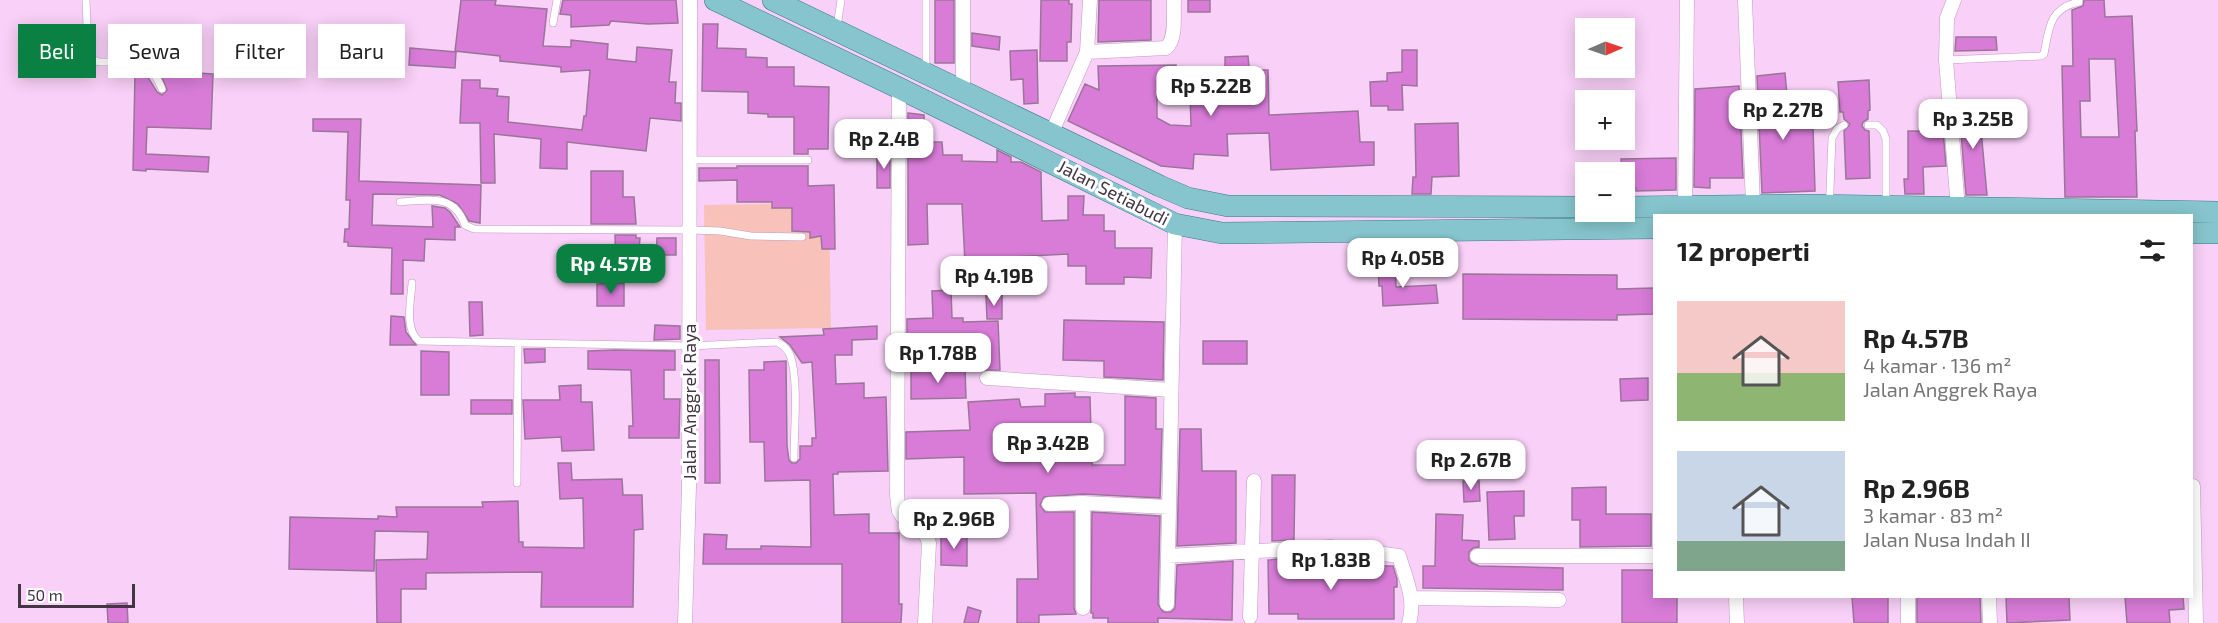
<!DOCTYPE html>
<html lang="id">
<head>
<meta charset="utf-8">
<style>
	body { margin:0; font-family:"Exo 2",sans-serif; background:#f2f2f2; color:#222; height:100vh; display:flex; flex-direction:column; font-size:22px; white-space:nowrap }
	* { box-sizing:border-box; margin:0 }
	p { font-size:20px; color:#767676 }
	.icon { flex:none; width:33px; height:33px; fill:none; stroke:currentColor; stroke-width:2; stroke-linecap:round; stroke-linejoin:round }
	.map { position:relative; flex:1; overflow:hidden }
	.sheet { position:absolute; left:1653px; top:214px; width:540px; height:384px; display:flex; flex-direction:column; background:#fff; border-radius:0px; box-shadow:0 3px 15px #0003 }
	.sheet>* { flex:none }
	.banner { position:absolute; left:18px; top:24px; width:570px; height:54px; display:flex; gap:12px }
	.needle { width:39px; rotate:88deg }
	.buttons { position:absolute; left:1575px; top:18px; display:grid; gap:12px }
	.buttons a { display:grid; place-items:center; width:60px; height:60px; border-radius:0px; background:#fff; box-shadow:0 3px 15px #0003; font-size:30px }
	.scale { position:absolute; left:18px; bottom:15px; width:117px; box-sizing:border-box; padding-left:6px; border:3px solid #443544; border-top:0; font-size:16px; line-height:21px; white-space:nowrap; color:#443544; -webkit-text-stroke:4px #fff; paint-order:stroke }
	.price { position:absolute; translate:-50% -51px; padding:0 14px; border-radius:12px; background:#fff; color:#222; font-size:20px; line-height:39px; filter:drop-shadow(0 2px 3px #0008) }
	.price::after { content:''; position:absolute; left:50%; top:36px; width:18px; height:14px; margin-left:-9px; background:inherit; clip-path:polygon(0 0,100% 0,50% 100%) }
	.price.on { background:#0b8043; color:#fff }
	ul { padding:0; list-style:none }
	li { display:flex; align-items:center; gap:18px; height:150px; padding:0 24px }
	li span { display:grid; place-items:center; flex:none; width:168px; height:120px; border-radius:0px; color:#555 }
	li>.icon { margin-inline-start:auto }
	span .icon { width:72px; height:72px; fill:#fffc; stroke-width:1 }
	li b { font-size:26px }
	h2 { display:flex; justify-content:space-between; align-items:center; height:72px; padding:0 24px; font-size:26px }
	.tag { padding:0 21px; border-radius:0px; background:#fff; box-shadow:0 3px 15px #0003; font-size:21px; line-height:54px }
	.tag.on { background:#0b8043; color:#fff }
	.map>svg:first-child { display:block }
	.green { fill:#f8c2bb }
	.building { fill:#d87cd8; stroke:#9a7599; stroke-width:1.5; fill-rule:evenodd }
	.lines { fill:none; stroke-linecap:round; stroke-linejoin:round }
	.service-casing { stroke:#c19bc0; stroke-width:8 }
	.minor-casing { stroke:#c19bc0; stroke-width:15 }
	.primary-casing { stroke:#3b7a88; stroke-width:22 }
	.service { stroke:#fff; stroke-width:7 }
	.minor { stroke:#fff; stroke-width:14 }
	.primary { stroke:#86c5cd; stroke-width:21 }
	.labels { text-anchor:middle; stroke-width:6; stroke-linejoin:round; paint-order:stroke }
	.street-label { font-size:18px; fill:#443544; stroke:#fff }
</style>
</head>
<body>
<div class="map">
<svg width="2218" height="623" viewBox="0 0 2218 623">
	<rect width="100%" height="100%" fill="#f9d0f8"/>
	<!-- green -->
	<path class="green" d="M829 203 831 328 706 330 704 205Z"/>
	<!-- building -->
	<path class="building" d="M461 0H496L495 5 547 9 543 46 571 47V40L608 44 607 59 636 62 637 47 672 50 669 82H676L675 103H681V121L650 118 646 151 567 142V169L540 168 541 139 494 134 495 183H481L480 123H460L462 80H480V88L498 89 497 96 509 97 508 122 582 130 584 116H586L590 70 561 72V67L500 61V56L455 51Z
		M563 0H676L678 23 648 24 611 21 609 25 571 27V15L560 14Z
		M935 0H954V63H935Z
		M1041 0H1069V4H1072L1071 42H1067V61H1040Z
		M1099 0H1151V40L1098 42Z
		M1188 0H1210V12H1188Z
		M2084 0H2104L2105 17 2132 16 2137 131H2135L2137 197H2065L2062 66H2073L2072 10 2083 6ZM2089 59H2115L2119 137H2081L2080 101H2090Z
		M703 24H718L717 48 746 49V57L767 58V67H794V86L829 87 828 149H808V154H794V117H768V114L748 113V92L702 91Z
		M972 33 1000 37 999 50 972 46Z
		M1956 37H1996L1997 50 1955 51Z
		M410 48 456 52 455 68 409 65Z
		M1037 50 1038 103 1024 104 1023 79 1011 80 1010 51Z
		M1402 50H1417V86L1402 85 1403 110H1388V106H1371L1370 82 1387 81V73L1402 72Z
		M1248 56 1249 67H1252V70H1268L1269 115 1358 111 1360 142H1374V165L1271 170 1269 133 1227 134 1228 156 1194 154 1193 169 1161 166 1068 121 1085 84 1099 90 1098 66 1176 65V69L1225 68V57ZM1190 94 1191 126 1170 125 1157 118V95Z
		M165 71 213 74 211 129 147 127 146 154 209 157 208 172 146 169V171L133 170 135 74H146L157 92 162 95 167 90 161 75H165Z
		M1785 73 1790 128 1813 127 1815 191 1762 193 1757 76Z
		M1869 80 1870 110 1868 111V119L1863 122 1862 126 1865 130 1869 131 1870 178 1846 179 1844 131 1850 124 1844 119 1843 112H1840L1838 82Z
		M1739 86 1743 178H1710V188L1694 187 1695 89Z
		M1982 106V119H1980L1987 195H1966L1959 107Z
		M908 113 924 115V142H942L943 155H962V161L997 162V150L1011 157V162H1021L1041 172 1042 221 1068 220V196H1084L1083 215H1104V231H1115V248H1152L1151 278 1124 277V284H1086V266H1068V254L1013 257V276H999V264L965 263 962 204H927L928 244 908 245Z
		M313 119H361L359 181 481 185 480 223 469 221 458 204 440 195 373 194 372 225 433 227 432 206 445 208 450 212 460 227H455V240L425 239 424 261 403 260V294H391L392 248 348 246V242H344L345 229H349L350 200H346L348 132 313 131Z
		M1458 123 1459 176 1432 177 1431 194H1412L1413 177H1416L1415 124Z
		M1908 131H1943L1946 166 1923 167 1924 194H1905L1904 179H1908Z
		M877 153H890V188H877Z
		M1676 158V190L1636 191V188L1624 189V172H1622L1621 159Z
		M737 166H808V186L834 185 835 249H822L821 236 810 238V232L792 231V208H772V202H737V180L699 181V168H737Z
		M591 171H623V197H634L636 224H591Z
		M615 235H636V238H640L636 280 616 281Z
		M657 238H676V255H656Z
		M1378 262H1395L1396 287 1436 285 1438 303 1383 306 1382 286H1379Z
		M1463 274 1617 275V289L1654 288V314L1617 315V320L1463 319Z
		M624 283V306H597V284Z
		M951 290 952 318H963V322L998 321 1000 370 967 371 966 341 907 343V319L933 318 932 291Z
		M1002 295V319H987L986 296Z
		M469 302H482L483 335 470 336Z
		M391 316 404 317 406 332 416 345H390Z
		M1064 320 1164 322 1163 380 1104 377V361L1063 360Z
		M655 325 680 326V339L654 340Z
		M877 326V339L852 340V355H835L836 384 864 383V398L886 397 888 471 838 472V474H833L834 515 869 514V533H899V604H902L901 623H842V564H703L704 534 727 535 726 549H761V546L811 547 810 480 765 481 764 442H750L749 370H764V362L786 361 787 446 789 460 792 463H796L800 459V446H812V438H816L812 362 802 363 790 345 780 337 824 335 823 329Z
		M1203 341H1247V364H1203Z
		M524 349H545V362L525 363Z
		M615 350 675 351V370H664V399H680L679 438H629V426H633L631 370 588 369V351Z
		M421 351 449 352V395H421Z
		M705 360H719L720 483H705Z
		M965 368 966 398 911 399V369Z
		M1648 378V400L1621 401 1620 379Z
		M581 385V402H592L594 450 562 451 561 437 525 439 523 400H560L559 386Z
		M1075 393V397H1090L1092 465H1125V396L1156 398V429H1162L1160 498 1083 494 1044 497 1040 505 1045 512H1074V608L1076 614 1039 615V623H1017V579H1038L1036 493 964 494V457L906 459V432L970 430 968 402 1019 399 1021 407 1045 406V394Z
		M471 400H512V414H471Z
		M1180 429H1201L1202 471H1236V543L1177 546Z
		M558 463H571L572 480 622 479 623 495H642L643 529 634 530 633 607H541L542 572 426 573V589H401V623H377L376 560 427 559 428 532 375 531 374 571 289 569 290 517 378 519V516L397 517 396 507H483L482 502 518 501 519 542H523V547L584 548 583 498 560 499Z
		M1272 475H1295L1294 540 1272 541Z
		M1463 481H1479L1480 501 1464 502Z
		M1606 487V514H1651V546L1580 547V520H1572V488Z
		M1524 491V516H1514L1515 539 1489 540 1487 492Z
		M1092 512 1160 516 1158 604 1163 612H1171L1175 608 1177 565 1233 561 1232 620 1158 618V623H1108V618H1093V613H1091Z
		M1436 514 1463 515 1462 540 1479 541V547L1473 548 1469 552V560L1472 563 1479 566 1563 568V590L1423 588V566H1435Z
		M941 534H967V566L941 565Z
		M1291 558V566H1393L1397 579V587H1394V619H1298V614H1269L1268 560Z
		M1622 570H1654V597H1677V623H1622Z
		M1852 597H1888V623H1854Z
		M1917 597H1980L1981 623H1917Z
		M2006 597H2069L2070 620 2007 623Z
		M2125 597H2183L2184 609 2169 610 2170 623H2127Z
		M127 603 128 623H108L107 604Z
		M968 607 981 611 978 623H964Z"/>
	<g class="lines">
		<defs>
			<path id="service" d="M86 0 88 49 91 57C96 63 101 62 108 62 137 61 151 61 162 89
				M926 0V69
				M553 23 557 0
				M837 27 841 0
				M1946 60 2041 56 2044 54C2049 29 2049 8 2079 2
				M1868 125H1877L1883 131 1886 139V204
				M690 160H808
				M400 202C428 200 454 193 465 225L474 229 690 230 720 231 751 236 802 237
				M1829 216 1832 138 1837 129 1844 125
				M412 283C411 300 404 329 419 341L690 346 777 342C783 345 787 348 790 355 799 379 794 431 794 458
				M517 483 518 343"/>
			<path id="minor" d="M1745 0 1753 205
				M1954 0 1947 18 1946 60 1958 209
				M1087 52 1166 48C1177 39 1173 13 1174 0
				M899 88 897 496C898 500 898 507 899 511 907 527 924 523 929 543L925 623
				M963 90V0
				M1051 134 1087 52 1090 0
				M1685 207 1687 0
				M987 378 1171 390
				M2193 486 2196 623
				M1049 504 1083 503 1169 507
				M1168 556 1331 547 1399 556C1406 579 1416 600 1409 623
				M1477 556H1654
				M1736 597 1737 623
				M1908 597V623
				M1989 597 1990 623
				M1412 598 1559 600
				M1167 604 1175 224
				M1083 608V503
				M1250 617 1254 481
				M685 623 689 486 690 0"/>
			<path id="primary" d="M715 0 899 88 1175 224 1222 233 1654 228
				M773 0 1160 186 1188 198 1228 206 1586 207
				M1624 207 1812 205 2218 212
				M2192 233H2218"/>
		</defs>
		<!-- service casing -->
		<use href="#service" class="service-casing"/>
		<!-- minor casing -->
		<use href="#minor" class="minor-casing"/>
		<!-- primary casing -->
		<use href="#primary" class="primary-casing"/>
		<!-- service -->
		<use href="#service" class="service"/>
		<!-- minor -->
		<use href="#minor" class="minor"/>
		<!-- primary -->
		<use href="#primary" class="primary"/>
	</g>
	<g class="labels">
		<!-- street labels -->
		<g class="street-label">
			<text transform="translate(1113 193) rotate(27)" y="6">Jalan Setiabudi</text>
			<text transform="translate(690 402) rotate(-90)" y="6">Jalan Anggrek Raya</text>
		</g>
	</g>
</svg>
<div class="buttons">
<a><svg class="needle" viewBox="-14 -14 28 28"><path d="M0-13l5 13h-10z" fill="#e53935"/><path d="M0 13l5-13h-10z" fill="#767676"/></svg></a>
<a>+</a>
<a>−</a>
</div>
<div class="scale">50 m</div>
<b class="price" style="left:1211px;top:117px">Rp 5.22B</b>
<b class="price" style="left:1783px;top:141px">Rp 2.27B</b>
<b class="price" style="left:1973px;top:150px">Rp 3.25B</b>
<b class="price" style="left:884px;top:170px">Rp 2.4B</b>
<b class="price" style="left:1403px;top:289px">Rp 4.05B</b>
<b class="price on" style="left:611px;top:295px">Rp 4.57B</b>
<b class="price" style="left:994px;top:307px">Rp 4.19B</b>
<b class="price" style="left:938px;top:384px">Rp 1.78B</b>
<b class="price" style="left:1048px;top:474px">Rp 3.42B</b>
<b class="price" style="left:1471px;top:491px">Rp 2.67B</b>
<b class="price" style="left:954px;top:550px">Rp 2.96B</b>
<b class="price" style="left:1331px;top:591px">Rp 1.83B</b>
<div class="banner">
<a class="tag on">Beli</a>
<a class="tag">Sewa</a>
<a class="tag">Filter</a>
<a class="tag">Baru</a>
</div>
<section class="sheet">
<h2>12 properti<svg class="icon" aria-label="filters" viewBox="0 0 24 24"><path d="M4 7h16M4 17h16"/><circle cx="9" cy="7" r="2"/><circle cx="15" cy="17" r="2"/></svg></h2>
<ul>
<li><span style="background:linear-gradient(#f6c9c9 60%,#8fb573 0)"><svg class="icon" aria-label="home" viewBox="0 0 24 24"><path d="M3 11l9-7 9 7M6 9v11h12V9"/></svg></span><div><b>Rp 4.57B</b><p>4 kamar · 136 m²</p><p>Jalan Anggrek Raya</p></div></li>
<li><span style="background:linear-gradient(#c9d6e8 75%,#7fa58c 0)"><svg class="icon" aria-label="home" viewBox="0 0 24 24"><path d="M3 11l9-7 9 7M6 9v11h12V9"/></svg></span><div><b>Rp 2.96B</b><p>3 kamar · 83 m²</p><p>Jalan Nusa Indah II</p></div></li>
</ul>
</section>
</div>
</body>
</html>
